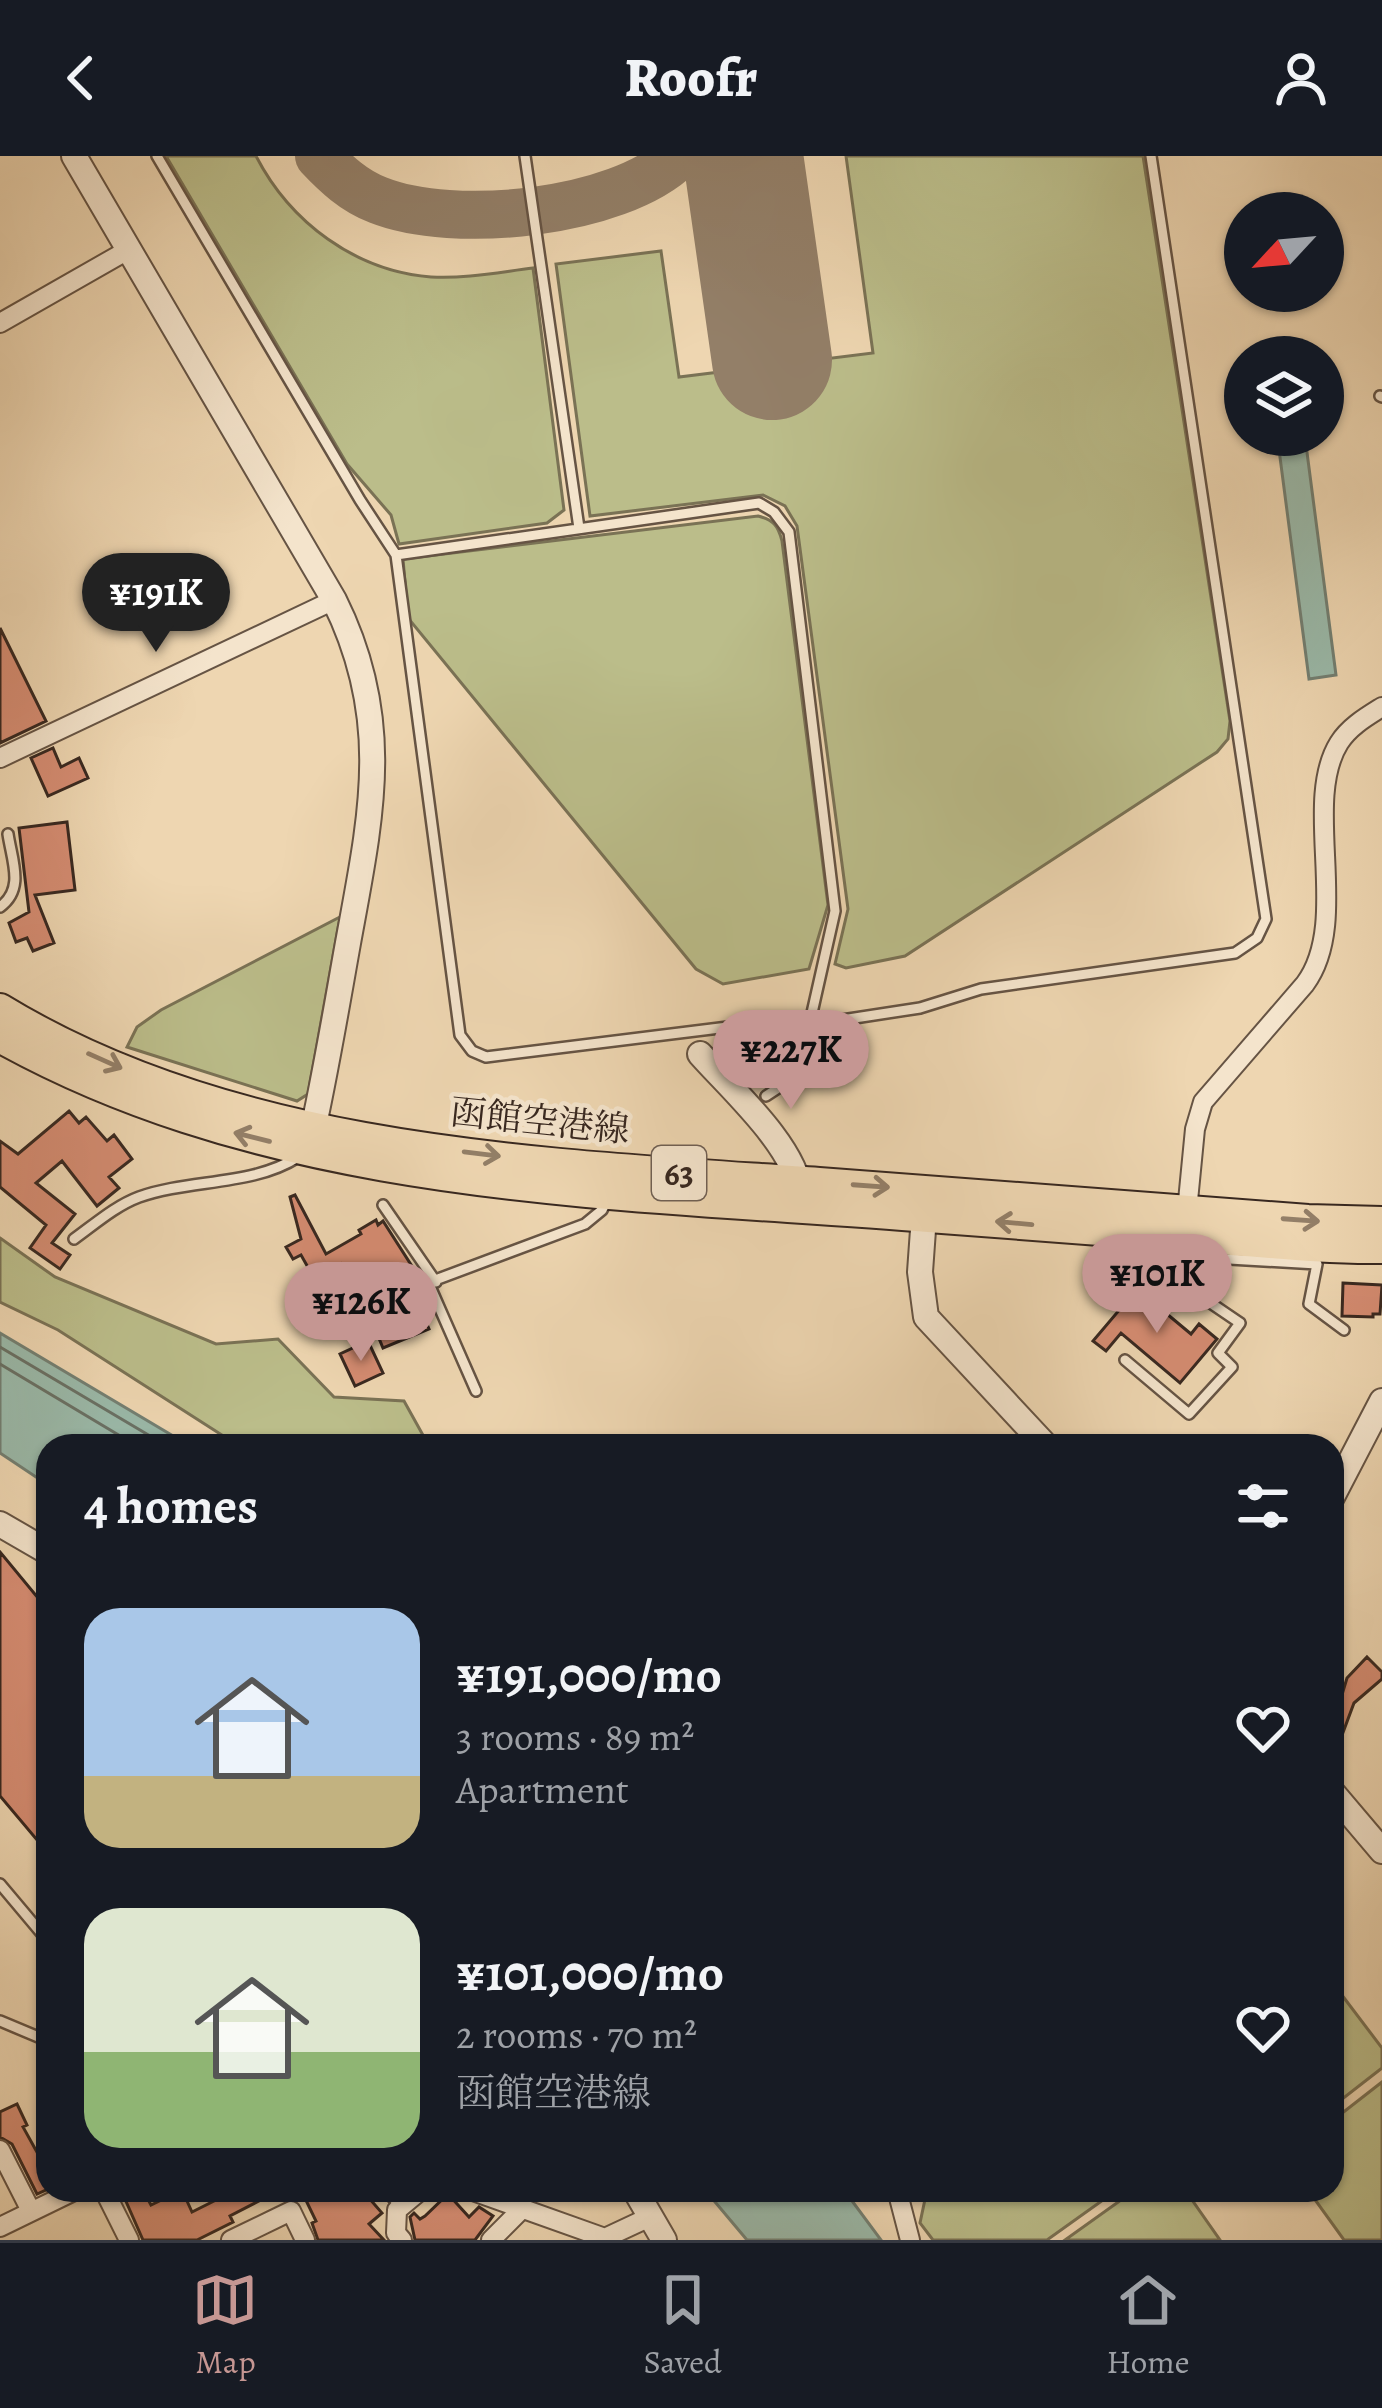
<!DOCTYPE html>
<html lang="en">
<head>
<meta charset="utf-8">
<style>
	body { margin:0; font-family:Alegreya,"Noto Serif JP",serif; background:#242831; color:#f1f3f6; height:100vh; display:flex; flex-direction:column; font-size:45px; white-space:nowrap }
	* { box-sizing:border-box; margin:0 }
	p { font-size:39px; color:#9ea1a6 }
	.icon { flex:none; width:66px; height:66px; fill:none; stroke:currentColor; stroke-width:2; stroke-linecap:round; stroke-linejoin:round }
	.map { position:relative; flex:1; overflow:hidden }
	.details { position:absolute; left:36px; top:1278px; width:1308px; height:768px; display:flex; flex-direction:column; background:#171b24; border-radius:36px; box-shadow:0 3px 9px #0004 }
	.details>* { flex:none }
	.needle { width:78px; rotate:244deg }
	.fabs { position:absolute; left:1224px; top:36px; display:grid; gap:24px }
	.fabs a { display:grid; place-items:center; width:120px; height:120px; border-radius:50%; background:#171b24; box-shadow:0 3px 9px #0004; font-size:60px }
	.price { position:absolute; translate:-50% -102px; padding:0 27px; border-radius:42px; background:#c59692; color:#111; font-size:39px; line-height:78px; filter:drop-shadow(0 3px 6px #0008) }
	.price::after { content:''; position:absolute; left:50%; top:72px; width:36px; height:27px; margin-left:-18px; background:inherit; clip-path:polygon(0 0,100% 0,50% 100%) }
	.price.active { background:#222; color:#fff }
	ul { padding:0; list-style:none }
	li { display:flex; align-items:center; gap:36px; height:300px; padding:0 48px }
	li span { display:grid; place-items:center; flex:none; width:336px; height:240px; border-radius:36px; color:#555 }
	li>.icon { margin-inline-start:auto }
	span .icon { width:144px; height:144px; fill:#fffc; stroke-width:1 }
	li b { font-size:51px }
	h2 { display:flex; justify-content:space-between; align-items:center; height:144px; padding:0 48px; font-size:51px }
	header { display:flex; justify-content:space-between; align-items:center; height:156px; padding:0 48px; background:#171b24; font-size:54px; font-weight:800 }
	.tab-bar { display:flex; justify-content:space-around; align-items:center; height:168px; border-top:3px solid #363941; background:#171b24; font-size:33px; color:#9ea1a6 }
	.tab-bar a { display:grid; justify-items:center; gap:6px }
	.tab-bar .active { color:#c59692 }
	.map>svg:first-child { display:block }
	.green { fill:#bbbd8a; stroke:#7a7255; stroke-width:3 }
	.water { fill:#9ab9a9; stroke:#737f72; stroke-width:3 }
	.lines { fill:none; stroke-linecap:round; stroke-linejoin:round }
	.shore { stroke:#697064; stroke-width:3 }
	.taxiway { stroke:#937f68; stroke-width:48 }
	.runway { stroke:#937f68; stroke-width:120 }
	.building { fill:#d58c72; stroke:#382820; stroke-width:3 }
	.service-casing { stroke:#665444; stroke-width:14 }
	.minor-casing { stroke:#665444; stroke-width:22 }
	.tertiary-casing { stroke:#665444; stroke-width:28 }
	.primary-casing { stroke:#382820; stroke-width:34 }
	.service { stroke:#f4e4cc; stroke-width:9 }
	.minor { stroke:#f4e4cc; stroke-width:18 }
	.tertiary { stroke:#f4e4cc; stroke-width:24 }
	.primary { stroke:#eed6b1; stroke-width:30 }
	.oneway { stroke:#937f68 }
	.labels { text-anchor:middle; stroke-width:9; stroke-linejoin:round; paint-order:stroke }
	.shield { fill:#f4e4cc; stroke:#706054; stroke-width:3 }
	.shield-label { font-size:33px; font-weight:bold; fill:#382820 }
	.street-label { font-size:36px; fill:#382820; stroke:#f4e4cc }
</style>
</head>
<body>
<header><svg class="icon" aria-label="back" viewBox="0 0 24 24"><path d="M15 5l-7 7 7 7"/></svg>Roofr<svg class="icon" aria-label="person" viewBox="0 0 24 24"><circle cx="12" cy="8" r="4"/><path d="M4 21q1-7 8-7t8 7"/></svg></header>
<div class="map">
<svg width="1382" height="2084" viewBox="0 0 1382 2084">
	<rect width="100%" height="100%" fill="#eed6b1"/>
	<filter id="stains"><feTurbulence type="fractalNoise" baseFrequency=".00167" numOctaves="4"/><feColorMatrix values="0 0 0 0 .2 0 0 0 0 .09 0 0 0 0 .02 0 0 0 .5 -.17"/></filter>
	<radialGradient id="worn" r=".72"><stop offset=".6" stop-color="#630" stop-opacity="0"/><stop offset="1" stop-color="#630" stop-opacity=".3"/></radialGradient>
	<!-- green -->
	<path class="green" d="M166 0H256C290 66 355 115 431 121 465 123 500 116 533 112L564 354 547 367 399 388 391 359 347 308Z
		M846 0H1143L1230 565 1228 583 1217 596 905 800 846 812 835 808 848 753 797 370 785 350 763 339 590 360 556 108 661 95 679 221 873 197Z
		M758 360C773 364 778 369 782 385L828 749 809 813 723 828 696 813 408 462 403 403Z
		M340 761 308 938 297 945 127 891 137 871 161 854Z
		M0 1082 55 1121 216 1188 278 1183 334 1241 404 1245 429 1290H239L58 1174 0 1146Z
		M1332 1826 1382 1892V1912L1332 1951Z
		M1382 1926V2084H1344L1308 2034H1332V1965Z
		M927 2034H1117L1047 2084H933L920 2067Z
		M1135 2034H1185L1220 2084H1065Z"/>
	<!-- water -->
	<path class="water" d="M1305 281 1336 519 1309 523 1278 286Z
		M0 1177 190 1290H48V1329L0 1297Z
		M705 2034H844L881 2084H747Z"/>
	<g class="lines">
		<!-- shore -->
		<path class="shore" d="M0 1191 167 1290
			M0 1208 137 1290"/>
		<!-- taxiway -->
		<path class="taxiway" d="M319 0C336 18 354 35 378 44 453 74 618 58 678 0"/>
		<!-- runway -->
		<path class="runway" d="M743 0 772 204"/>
	</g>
	<!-- building -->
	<path class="building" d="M0 472 46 565 0 587Z
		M53 592 61 611 79 602 88 622 48 640 31 602Z
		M67 666 75 734 35 739 54 787 33 795 27 782 16 786 9 767 29 756 19 672Z
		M69 955 79 967 86 961 107 985 114 979 132 1003 109 1021 119 1032 97 1050 62 1005 36 1027 75 1058 52 1087 70 1099 60 1113 30 1092 46 1069 0 1031V985L18 998Z
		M295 1039 326 1098 361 1078 359 1074 376 1064 378 1069 383 1065 415 1115 368 1129 370 1136 351 1142 341 1108 314 1122 301 1099 293 1103 286 1091 301 1083 290 1041Z
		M1343 1127 1382 1129 1380 1158H1373V1161L1342 1160Z
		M1137 1133 1191 1178 1199 1168 1217 1183 1180 1227 1121 1177 1106 1195 1093 1185Z
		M417 1145 429 1173 383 1192 371 1163Z
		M368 1185 383 1217 355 1230 340 1198Z
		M0 1396 48 1454V1697L0 1640Z
		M1367 1501 1382 1516V1523L1354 1547 1332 1606V1572L1347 1522Z
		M17 1948 27 1969 23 1971 48 2016V2033L37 2038 12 1988 0 1981V1956Z
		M121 2034H143L151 2049 182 2034 192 2056 236 2034H280L230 2060 233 2066 197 2084H143Z
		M301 2034H362L382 2057 369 2068 384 2084H318L312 2067 316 2065Z
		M448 2038 469 2061 479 2051 493 2060 475 2084H415L410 2061 414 2057 420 2063 425 2060Z"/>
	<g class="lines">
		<defs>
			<path id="service" d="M157 0 360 344 396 399 759 347 774 356 789 376 835 755 798 919 766 940
				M525 0 579 372
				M1380 240 1382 241
				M396 399 460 879 472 895 486 901 752 868 809 869 920 852 981 833 1235 797 1257 782 1266 763 1151 0
				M0 751C25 733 12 705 8 678
				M383 1049 436 1126
				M74 1083C95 1068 115 1050 139 1041 189 1023 253 1030 298 1001
				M1195 1101 1317 1108 1309 1148 1344 1174
				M429 1128 476 1235
				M331 1163 585 1068 602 1054 608 1042
				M1125 1204 1189 1258 1232 1211 1218 1197 1240 1167 1190 1133 1197 1087
				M0 1728 48 1785
				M0 1865 48 1885
				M385 2034 401 2050"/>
			<path id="minor" d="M0 167 128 94
				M0 602 334 444
				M1187 1055 1195 973 1203 946 1305 828C1352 765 1301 648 1339 587 1349 571 1366 561 1382 551
				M0 1994 31 2055
				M104 2034 129 2084
				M470 2034 605 2082 652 2060
				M897 2034 910 2084
				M0 2071 76 2034
				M231 2084 291 2055 305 2084
				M402 2084 396 2077 397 2054 421 2034
				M491 2084 524 2051"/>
			<path id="tertiary" d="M74 0 334 444C394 564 371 661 348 787 336 854 325 921 310 987
				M700 898C731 933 796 991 800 1037
				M925 1046 920 1116 926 1161 1046 1290
				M1332 1341 1382 1245
				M0 1368 48 1396
				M1332 1636 1382 1695
				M635 2034 664 2084"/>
			<path id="primary" d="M0 853C239 999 547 1008 819 1027 982 1038 1145 1051 1308 1064L1382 1066
				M0 881C282 1038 615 1036 929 1061 1016 1068 1104 1074 1192 1081 1255 1085 1318 1093 1382 1092"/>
		</defs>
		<!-- service casing -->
		<use href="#service" class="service-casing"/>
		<!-- minor casing -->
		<use href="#minor" class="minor-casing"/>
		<!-- tertiary casing -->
		<use href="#tertiary" class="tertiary-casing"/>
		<!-- primary casing -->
		<use href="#primary" class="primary-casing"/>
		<!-- service -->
		<use href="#service" class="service"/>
		<!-- minor -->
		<use href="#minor" class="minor"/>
		<!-- tertiary -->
		<use href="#tertiary" class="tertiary"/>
		<!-- primary -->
		<use href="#primary" class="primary"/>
	</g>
	<!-- one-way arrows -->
	<defs><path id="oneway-shaft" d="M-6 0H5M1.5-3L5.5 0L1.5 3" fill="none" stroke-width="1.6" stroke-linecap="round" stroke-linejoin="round" transform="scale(3)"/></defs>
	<g class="oneway">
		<use href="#oneway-shaft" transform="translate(105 905) rotate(24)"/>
		<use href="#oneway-shaft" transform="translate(252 981) rotate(-166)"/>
		<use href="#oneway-shaft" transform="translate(482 998) rotate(7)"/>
		<use href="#oneway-shaft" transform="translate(871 1030) rotate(4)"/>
		<use href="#oneway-shaft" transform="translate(1301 1064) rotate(4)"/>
		<use href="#oneway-shaft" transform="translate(1014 1067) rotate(-175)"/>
	</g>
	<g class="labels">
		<!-- shield labels -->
		<rect class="shield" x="652" y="990" width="54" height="54" rx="9"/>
		<g class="shield-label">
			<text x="679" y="1029">63</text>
		</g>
		<!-- street labels -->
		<g class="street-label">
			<text transform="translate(540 964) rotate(6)" y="13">函館空港線</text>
		</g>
	</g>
	<rect width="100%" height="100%" filter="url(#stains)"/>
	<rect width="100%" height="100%" fill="url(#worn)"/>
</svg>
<div class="fabs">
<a><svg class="needle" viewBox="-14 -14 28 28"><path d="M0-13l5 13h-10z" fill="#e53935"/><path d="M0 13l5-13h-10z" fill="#9ea1a6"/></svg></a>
<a><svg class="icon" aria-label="layers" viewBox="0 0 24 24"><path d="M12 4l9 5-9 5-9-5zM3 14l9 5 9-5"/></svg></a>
</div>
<b class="price active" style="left:156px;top:499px">¥191K</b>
<b class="price" style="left:791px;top:956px">¥227K</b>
<b class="price" style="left:1157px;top:1180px">¥101K</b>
<b class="price" style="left:361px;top:1208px">¥126K</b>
<section class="details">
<h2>4 homes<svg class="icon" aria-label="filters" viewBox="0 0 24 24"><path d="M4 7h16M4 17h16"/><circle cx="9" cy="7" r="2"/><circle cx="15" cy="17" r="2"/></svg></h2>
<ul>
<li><span style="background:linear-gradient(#a9c7e8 70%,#c2b280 0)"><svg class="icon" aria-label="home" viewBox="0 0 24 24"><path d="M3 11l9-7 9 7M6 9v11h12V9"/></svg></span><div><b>¥191,000/mo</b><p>3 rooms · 89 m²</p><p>Apartment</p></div><svg class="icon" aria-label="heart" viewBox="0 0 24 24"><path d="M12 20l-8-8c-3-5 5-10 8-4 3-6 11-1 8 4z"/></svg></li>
<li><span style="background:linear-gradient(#dfe7d0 60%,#8fb573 0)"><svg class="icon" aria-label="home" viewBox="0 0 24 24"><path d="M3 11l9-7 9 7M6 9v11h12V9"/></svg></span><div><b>¥101,000/mo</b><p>2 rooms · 70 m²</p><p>函館空港線</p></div><svg class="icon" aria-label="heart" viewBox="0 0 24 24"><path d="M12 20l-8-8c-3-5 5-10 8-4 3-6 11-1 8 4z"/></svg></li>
</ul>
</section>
</div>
<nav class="tab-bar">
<a class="active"><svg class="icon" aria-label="map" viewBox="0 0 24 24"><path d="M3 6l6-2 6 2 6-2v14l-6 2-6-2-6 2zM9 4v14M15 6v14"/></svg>Map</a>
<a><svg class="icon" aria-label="saved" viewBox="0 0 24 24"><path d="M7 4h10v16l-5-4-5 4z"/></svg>Saved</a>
<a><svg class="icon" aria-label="home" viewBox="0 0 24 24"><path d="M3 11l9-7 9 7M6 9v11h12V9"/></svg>Home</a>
</nav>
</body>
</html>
